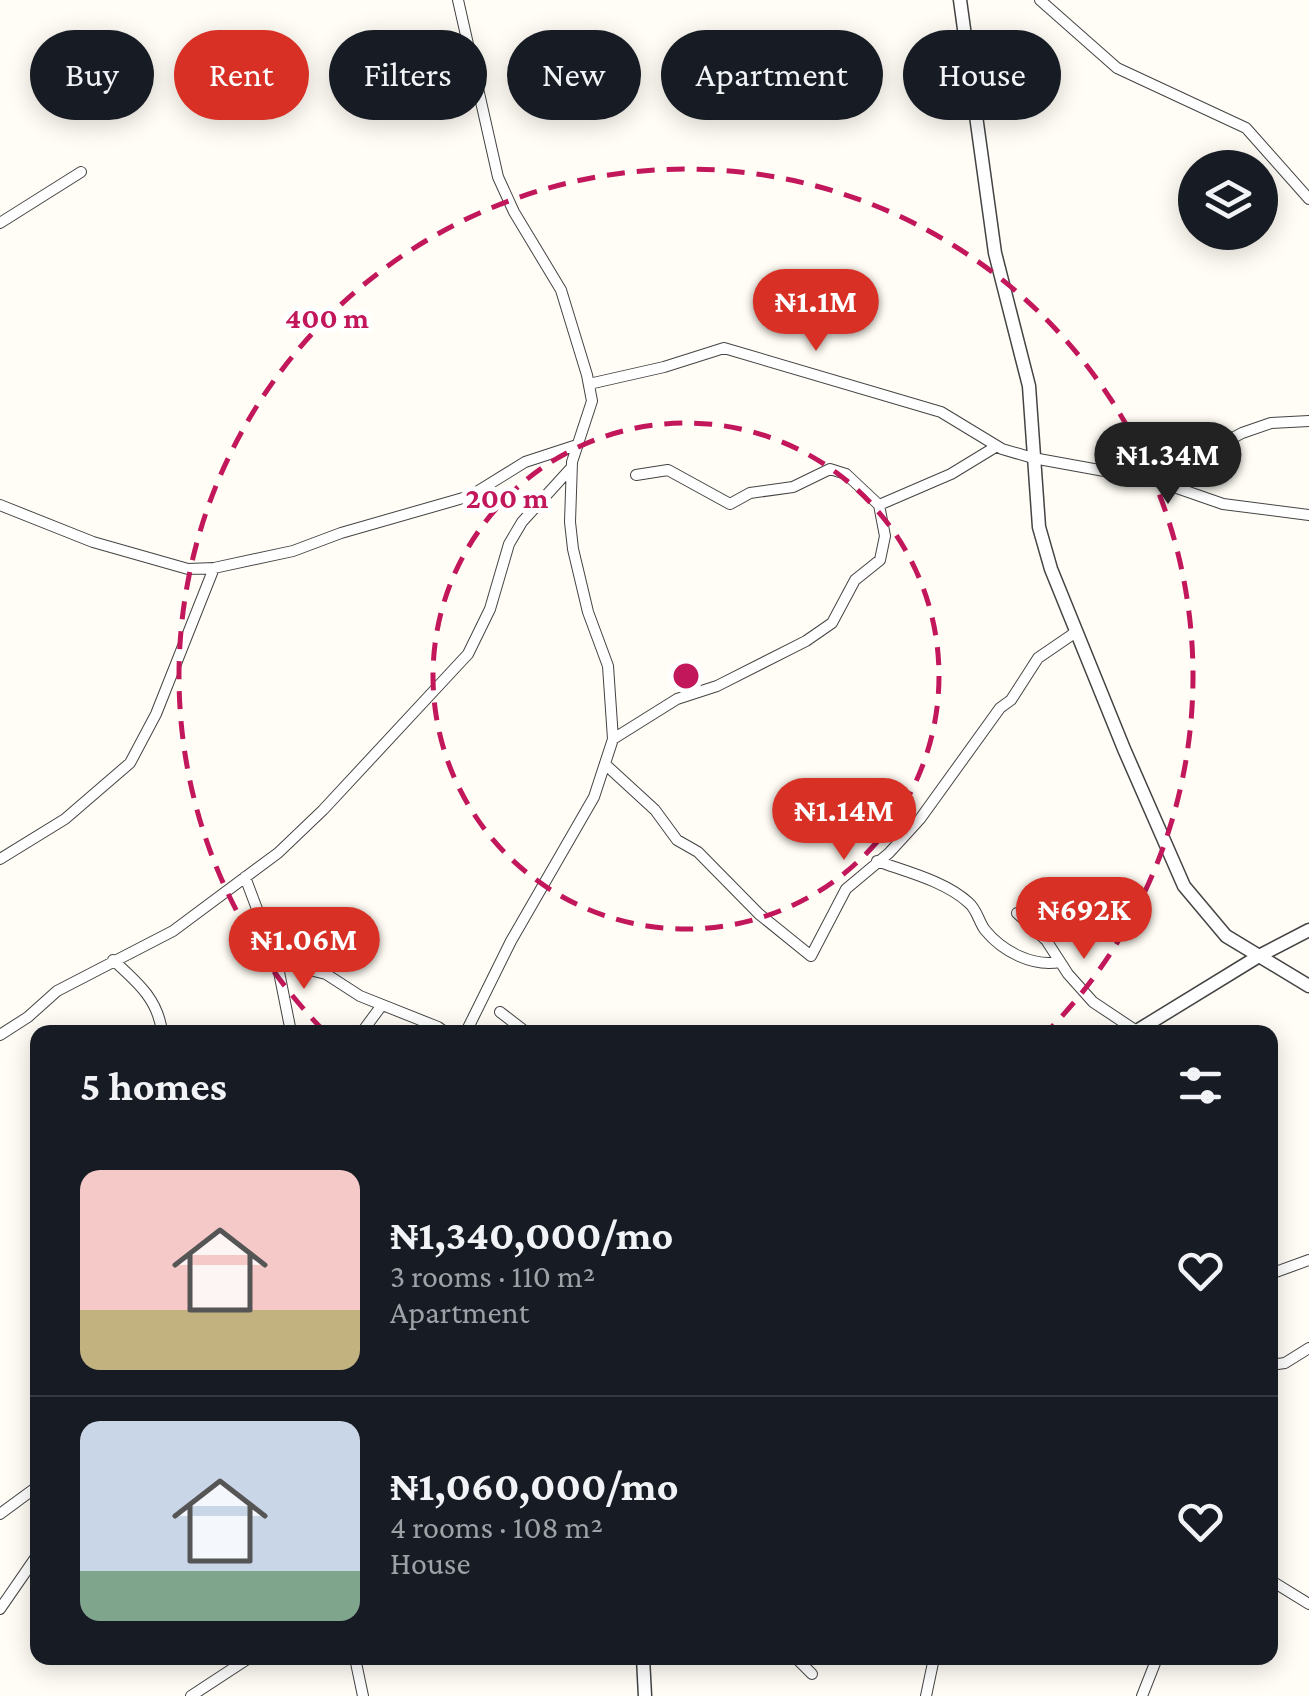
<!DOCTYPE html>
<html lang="en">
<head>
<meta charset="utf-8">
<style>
	body { margin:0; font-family:"Crimson Pro",serif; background:#20242c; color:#f1f3f6; height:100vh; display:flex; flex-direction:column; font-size:38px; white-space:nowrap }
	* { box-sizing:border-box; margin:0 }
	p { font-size:32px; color:#9ea1a6 }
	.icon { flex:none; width:55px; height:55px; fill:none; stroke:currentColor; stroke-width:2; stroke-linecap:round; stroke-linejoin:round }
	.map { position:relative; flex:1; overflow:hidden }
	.side { position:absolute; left:30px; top:1025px; width:1248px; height:640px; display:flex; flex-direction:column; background:#171b24; border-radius:20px; box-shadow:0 5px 25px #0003 }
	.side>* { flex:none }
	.hud { position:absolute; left:30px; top:30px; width:1250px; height:90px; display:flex; gap:20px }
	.tools { position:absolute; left:1178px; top:150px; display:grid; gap:20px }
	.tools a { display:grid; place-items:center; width:100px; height:100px; border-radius:50%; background:#171b24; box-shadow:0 5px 25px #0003; font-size:50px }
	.price { position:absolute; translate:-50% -85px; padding:0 22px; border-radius:35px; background:#d93025; color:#fff; font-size:32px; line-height:65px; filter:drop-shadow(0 2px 5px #0008) }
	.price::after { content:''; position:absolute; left:50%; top:60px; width:30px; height:22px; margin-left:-15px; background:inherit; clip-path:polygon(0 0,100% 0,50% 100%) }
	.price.on { background:#222; color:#fff }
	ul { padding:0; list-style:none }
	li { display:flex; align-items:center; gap:30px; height:250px; padding:0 50px }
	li+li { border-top:2px solid #363941 }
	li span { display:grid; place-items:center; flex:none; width:280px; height:200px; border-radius:20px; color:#555 }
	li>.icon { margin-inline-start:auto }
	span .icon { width:120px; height:120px; fill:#fffc; stroke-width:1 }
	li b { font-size:42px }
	h2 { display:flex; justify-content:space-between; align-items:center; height:120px; padding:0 50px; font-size:42px }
	.chip { padding:0 35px; border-radius:45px; background:#171b24; box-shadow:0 5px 25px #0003; font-size:35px; line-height:90px }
	.chip.on { background:#d93025; color:#fff }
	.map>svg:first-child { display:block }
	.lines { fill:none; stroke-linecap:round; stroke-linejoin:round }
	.minor-casing { stroke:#444; stroke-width:12 }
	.tertiary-casing { stroke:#444; stroke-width:15 }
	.minor { stroke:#fff; stroke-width:10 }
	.tertiary { stroke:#fff; stroke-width:12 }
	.ring { fill:none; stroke:#c2185b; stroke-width:5; stroke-dasharray:18 12 }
	.centre { fill:#c2185b; stroke:#fff; stroke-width:5 }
	.ring-label { font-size:30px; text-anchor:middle; font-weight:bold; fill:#c2185b; stroke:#fff; stroke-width:10; stroke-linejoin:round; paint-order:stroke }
</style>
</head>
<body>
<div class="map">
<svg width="1309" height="1696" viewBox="0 0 1309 1696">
	<rect width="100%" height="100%" fill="#fffdf5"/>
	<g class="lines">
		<defs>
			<path id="minor" d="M458 0 498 177 514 212 561 290 587 375 592 401 572 462 570 522 573 549 588 612 608 666 613 739 594 797 511 941 466 1032
				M1040 0 1117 68 1246 128 1309 199
				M0 223 81 172
				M589 384 664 367 724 348 941 412 1002 449 1033 458 1154 480 1223 504 1309 515
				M636 475 668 470 730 504 750 493 793 487 830 469 846 474 879 505 951 474 997 446
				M1154 480 1242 433 1271 423 1309 421
				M0 505 93 542 188 569 214 568 293 551 341 533 470 496 525 462 577 445
				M613 739 677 699 717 686 806 641 832 623 855 580 880 560 885 536 879 505
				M606 765 655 810 677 840 698 852 759 914 811 956 846 889 889 853 920 819 1000 708 1011 700 1038 658 1076 632
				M0 859 65 819 130 763 156 714 214 568
				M877 861C907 872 945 881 969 903 977 910 979 922 985 930 1003 952 1033 967 1060 962
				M245 877 277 962 326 974 360 996 438 1027 445 1032
				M1017 913 1046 940 1068 974 1093 1002 1138 1032
				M113 960C137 982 158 999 162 1032
				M277 962 291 1032
				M500 1012 526 1032
				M362 1032 382 1005
				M0 1035 28 1017 57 991 173 931 278 853 323 810 468 654 490 609 509 544 522 522 571 468
				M1270 1274 1309 1260
				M1270 1365 1285 1363 1309 1348
				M0 1514 38 1486
				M1270 1580 1309 1604
				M0 1609 38 1554
				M355 1658 363 1696
				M796 1658 812 1674
				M191 1696 249 1658
				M926 1696 934 1658
				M1142 1696 1157 1658"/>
			<path id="tertiary" d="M960 0 995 253 1029 386 1039 527 1051 569 1124 749 1184 886 1226 936 1309 986
				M1135 1032 1259 956 1309 930
				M643 1658 645 1696"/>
		</defs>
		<!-- minor casing -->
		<use href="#minor" class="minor-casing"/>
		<!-- tertiary casing -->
		<use href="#tertiary" class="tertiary-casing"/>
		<!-- minor -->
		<use href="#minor" class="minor"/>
		<!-- tertiary -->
		<use href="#tertiary" class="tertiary"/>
	</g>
	<!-- distance rings -->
	<g class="ring">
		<circle cx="686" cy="676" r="253"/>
		<path d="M324 1031A507 507 0 1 1 1048 1031"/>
	</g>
	<circle cx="686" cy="676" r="15" class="centre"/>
	<g class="ring-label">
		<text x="327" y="328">400 m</text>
		<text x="507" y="508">200 m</text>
	</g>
</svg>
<div class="tools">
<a><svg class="icon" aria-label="layers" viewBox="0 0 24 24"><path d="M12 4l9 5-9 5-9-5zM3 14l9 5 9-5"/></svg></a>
</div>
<b class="price" style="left:816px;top:354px">₦1.1M</b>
<b class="price on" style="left:1168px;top:507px">₦1.34M</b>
<b class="price" style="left:844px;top:863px">₦1.14M</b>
<b class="price" style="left:1084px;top:962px">₦692K</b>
<b class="price" style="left:304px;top:992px">₦1.06M</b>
<div class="hud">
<a class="chip">Buy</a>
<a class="chip on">Rent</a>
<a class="chip">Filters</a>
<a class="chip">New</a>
<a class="chip">Apartment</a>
<a class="chip">House</a>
</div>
<section class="side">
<h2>5 homes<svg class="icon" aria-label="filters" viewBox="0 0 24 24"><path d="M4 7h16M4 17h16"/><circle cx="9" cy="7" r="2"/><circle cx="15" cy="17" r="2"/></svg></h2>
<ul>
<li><span style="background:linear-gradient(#f6c9c9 70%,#c2b280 0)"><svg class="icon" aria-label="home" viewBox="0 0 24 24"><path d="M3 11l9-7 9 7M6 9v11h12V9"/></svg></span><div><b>₦1,340,000/mo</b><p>3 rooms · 110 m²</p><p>Apartment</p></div><svg class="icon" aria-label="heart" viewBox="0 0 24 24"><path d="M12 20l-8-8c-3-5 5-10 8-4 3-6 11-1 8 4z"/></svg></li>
<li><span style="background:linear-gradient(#c9d6e8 75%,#7fa58c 0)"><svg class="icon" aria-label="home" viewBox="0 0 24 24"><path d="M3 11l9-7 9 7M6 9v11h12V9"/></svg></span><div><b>₦1,060,000/mo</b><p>4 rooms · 108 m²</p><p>House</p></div><svg class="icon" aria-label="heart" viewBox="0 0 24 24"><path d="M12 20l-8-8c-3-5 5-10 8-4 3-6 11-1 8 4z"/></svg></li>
</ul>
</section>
</div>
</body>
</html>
